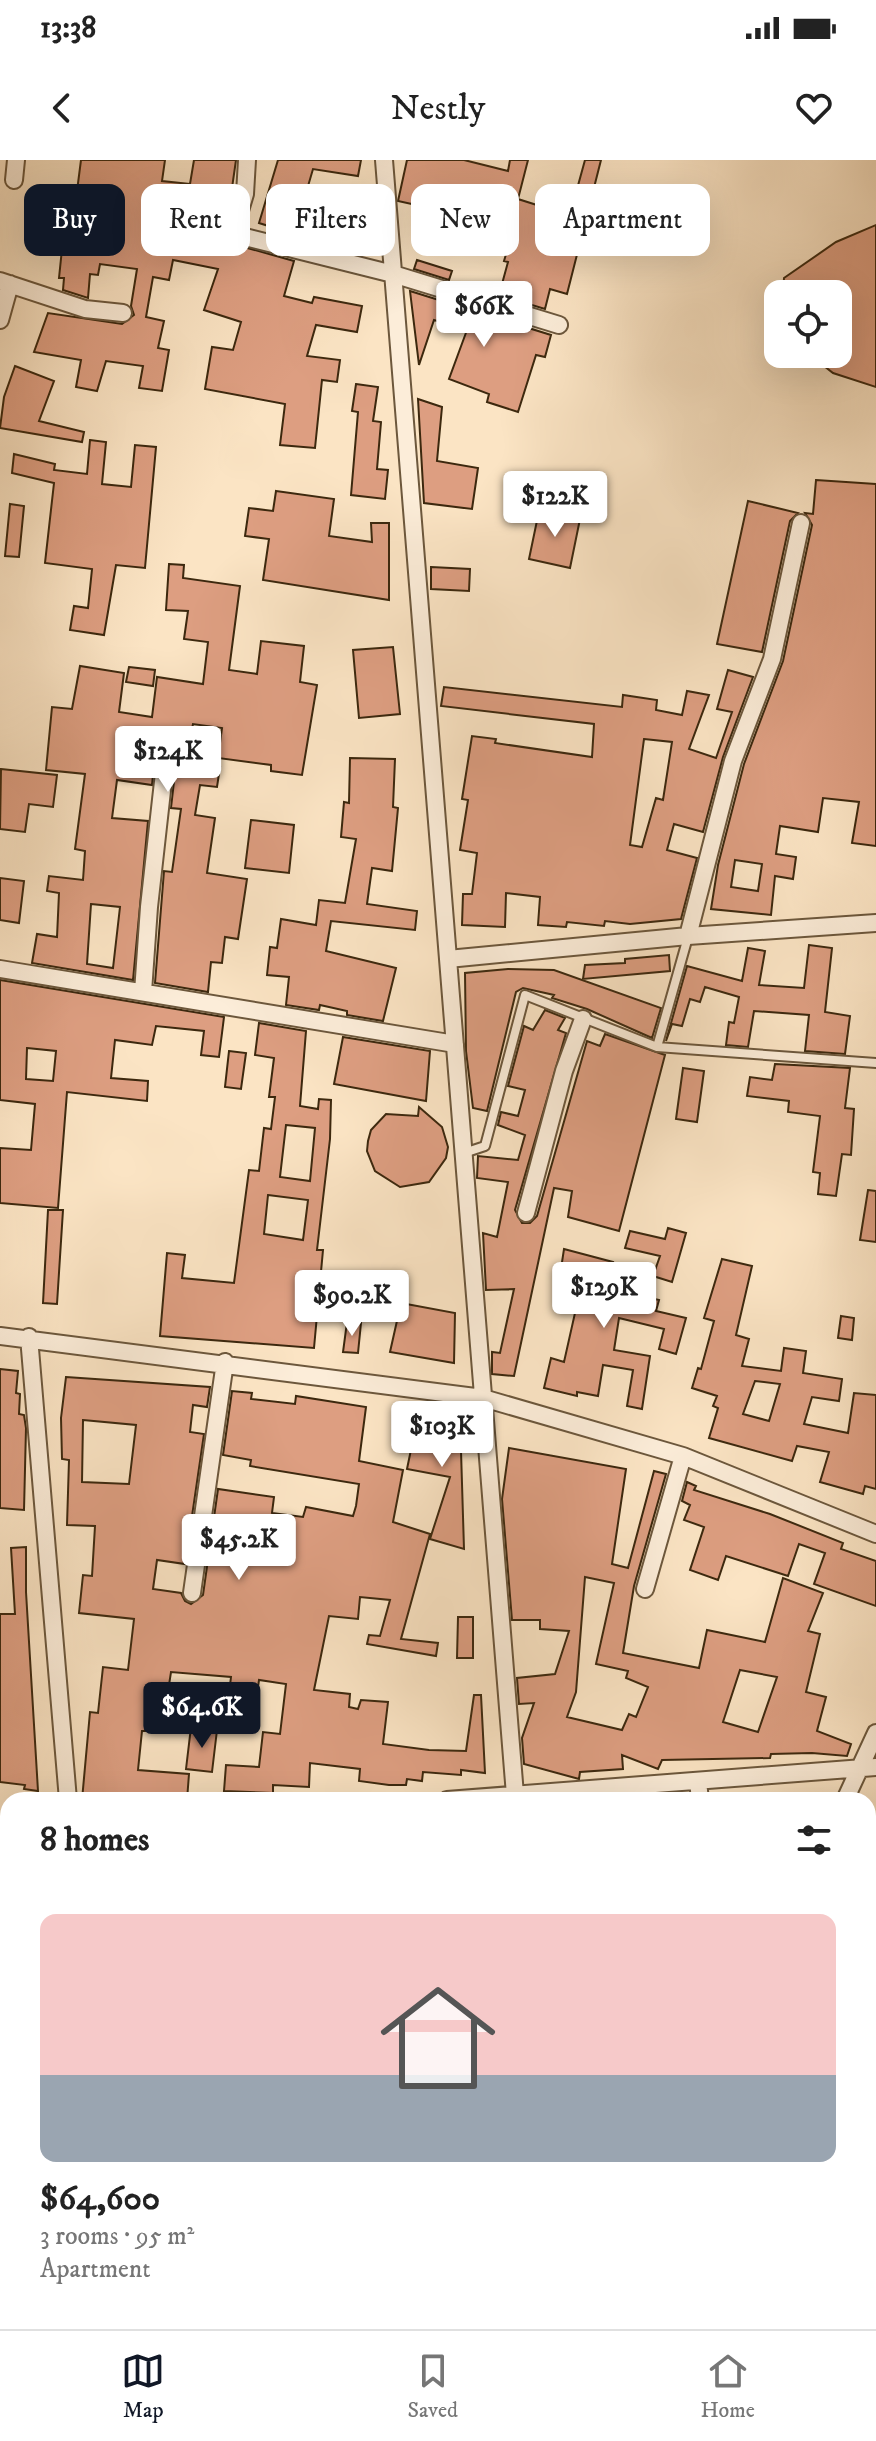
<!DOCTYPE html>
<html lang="en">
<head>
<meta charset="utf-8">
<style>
	body { margin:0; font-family:"IM FELL DW Pica",serif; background:#f6f6f6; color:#222; height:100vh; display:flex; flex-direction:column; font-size:30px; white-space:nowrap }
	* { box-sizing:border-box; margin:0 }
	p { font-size:26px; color:#767676 }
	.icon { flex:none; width:44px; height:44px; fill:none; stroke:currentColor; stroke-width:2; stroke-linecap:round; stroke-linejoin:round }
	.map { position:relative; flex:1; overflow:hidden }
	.details { position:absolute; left:0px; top:1632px; width:876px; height:538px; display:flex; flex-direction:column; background:#fff; border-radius:24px 24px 0 0; box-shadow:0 8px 32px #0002 }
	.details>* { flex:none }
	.top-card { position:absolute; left:24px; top:24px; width:828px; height:72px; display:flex; gap:16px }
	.tools { position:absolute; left:764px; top:120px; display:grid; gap:16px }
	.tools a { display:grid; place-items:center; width:88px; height:88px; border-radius:16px; background:#fff; box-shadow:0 8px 32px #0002; font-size:40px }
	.price { position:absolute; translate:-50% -68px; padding:0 18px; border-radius:8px; background:#fff; color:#222; font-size:26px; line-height:52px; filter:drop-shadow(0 2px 4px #0008) }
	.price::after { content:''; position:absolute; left:50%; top:48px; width:24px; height:18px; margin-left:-12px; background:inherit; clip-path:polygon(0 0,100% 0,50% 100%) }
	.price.active { background:#111827; color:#fff }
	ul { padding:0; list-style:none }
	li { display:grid; align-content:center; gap:16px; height:424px; padding:0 40px }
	li span { display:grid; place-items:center; height:248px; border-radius:16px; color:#555 }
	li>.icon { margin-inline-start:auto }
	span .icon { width:144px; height:144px; fill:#fffc; stroke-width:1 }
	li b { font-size:34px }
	h2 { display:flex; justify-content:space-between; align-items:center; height:96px; padding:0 40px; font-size:34px }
	.pill { padding:0 28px; border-radius:16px; background:#fff; box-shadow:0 8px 32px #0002; font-size:28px; line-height:72px }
	.pill.active { background:#111827; color:#fff }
	.status { display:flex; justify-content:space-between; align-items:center; height:56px; padding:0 40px; background:#fff; direction:ltr }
	.status svg { height:22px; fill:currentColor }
	header { display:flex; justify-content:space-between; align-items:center; height:104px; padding:0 40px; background:#fff; font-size:36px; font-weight:600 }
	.tabs { display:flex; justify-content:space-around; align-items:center; height:112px; border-top:2px solid #e0e0e0; background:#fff; font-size:22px; color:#767676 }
	.tabs a { display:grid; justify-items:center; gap:4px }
	.tabs .active { color:#111827 }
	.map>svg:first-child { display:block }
	.building { fill:#dd9e81; stroke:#3c280e; stroke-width:2; fill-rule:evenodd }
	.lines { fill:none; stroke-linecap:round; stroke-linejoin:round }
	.service-casing { stroke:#6c573c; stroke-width:12 }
	.minor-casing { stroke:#6c573c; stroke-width:20 }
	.service { stroke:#fcedd9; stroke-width:8 }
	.minor { stroke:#fcedd9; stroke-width:16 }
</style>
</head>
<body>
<div class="status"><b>13:38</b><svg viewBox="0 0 49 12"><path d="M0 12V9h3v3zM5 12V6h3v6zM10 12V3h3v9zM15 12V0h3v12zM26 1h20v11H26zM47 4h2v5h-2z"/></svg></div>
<header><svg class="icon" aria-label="back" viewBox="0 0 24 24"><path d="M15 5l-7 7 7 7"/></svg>Nestly<svg class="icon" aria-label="heart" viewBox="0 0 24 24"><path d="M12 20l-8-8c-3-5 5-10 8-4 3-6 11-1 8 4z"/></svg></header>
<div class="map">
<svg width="876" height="2169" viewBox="0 0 876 2169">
	<rect width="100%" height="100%" fill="#fbe4c4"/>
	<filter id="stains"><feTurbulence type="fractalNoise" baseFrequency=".0025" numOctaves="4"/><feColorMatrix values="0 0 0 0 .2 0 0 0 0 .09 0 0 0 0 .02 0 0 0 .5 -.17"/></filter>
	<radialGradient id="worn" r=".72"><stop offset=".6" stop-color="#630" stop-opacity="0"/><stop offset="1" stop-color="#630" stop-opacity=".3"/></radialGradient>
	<!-- building -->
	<path class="building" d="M81 0H165L162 21 190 24 194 0H236L230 42H224L219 80 294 101 284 136 312 143 314 137 362 146 357 172 316 165 307 196 340 200 337 222 322 220 315 288 280 285 285 244 205 229 212 187 233 190 241 162 204 150 218 109 173 100 169 120 153 117 146 157 164 161 158 188 169 190 162 231 139 228 143 206 106 201 97 231 76 227 81 200 34 192 48 153 122 164 134 155 131 146 137 109 100 104 98 115 90 114 88 138 63 130 64 118H59L62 89 67 61 73 62Z
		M278 0H361L358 16 313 9 294 74 259 63Z
		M407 0H464L508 11 510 0H528L518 39 562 53 564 49 571 51 585 0H601L567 134 550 129 545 149 499 135 508 102 504 101 514 68 468 54 461 75 434 66 439 50 398 41Z
		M876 65V227L833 213 809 194H838V134H783L784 118 836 82Z
		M417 100 452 111 449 120 414 109Z
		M410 131 551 175 545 197 536 195 518 252 487 242 489 234 449 219 467 170 434 160 419 205Z
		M15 206 54 221 39 261 84 272 82 282 0 268 4 237Z
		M356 224 378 227 373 261 381 262 377 309 388 310 385 339 351 335 358 252 352 251Z
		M418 239 442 247 437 301 478 308 472 349 424 343Z
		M90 280 106 282 102 324 131 327 135 285 156 287 145 408 116 405 104 475 70 470 74 446 88 448 92 409 45 403 54 323 12 313 14 294 55 304 54 310 87 314Z
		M816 320 876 324V686L852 683 859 642 823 638 818 672 780 666 776 694 796 697 793 719 775 716 771 755 711 749 718 705 744 604 783 501 812 365 805 353 813 354ZM735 700 762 704 758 731 731 727Z
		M276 331 334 339 329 376 372 382 371 363H389V440L263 420 269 379 245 376 249 348 273 351Z
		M748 341 798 353 790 361 762 492 717 484Z
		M10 344 24 346 19 397 5 396Z
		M539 351 580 359 570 408 529 399Z
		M169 404 184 405 183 418 240 426 229 510 257 514 261 481 304 486 300 522 317 525 302 615 271 611V605L218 598 222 568 193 564 185 602 220 607 217 627 200 625 195 655 215 658 207 713 247 719 238 779 225 777 222 803 211 802 208 832 155 823 164 711 172 712 181 649 171 648 178 586 169 575 162 576 156 584 152 625 117 620 112 658 148 661 133 820 32 803 37 774 57 777 59 733 47 731 49 716 83 720 85 691 75 689 85 614 46 610 52 547 72 549 80 506 124 513 119 552 152 557 157 517 203 524 208 482 184 479 188 451 166 450ZM91 744 120 747 113 808 87 804Z
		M431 407 470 409 469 431 431 429Z
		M393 487 400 554 359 558 353 490Z
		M129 507 155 510 153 526 126 522Z
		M728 510 753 517 723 597 703 672 674 664 667 690 697 698 681 759 630 764 605 761 604 766 567 762 566 767 538 765 540 737 506 733 505 767 462 765 463 734H472L477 693 460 690 468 640 462 639 472 576 496 579 495 583 592 597 594 564 441 546 444 527 622 547 623 535 657 540 656 550 682 555 687 531 709 535 689 589 716 598 732 552 717 549ZM644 579 672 582 663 640 656 638 642 687 630 685Z
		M350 598 395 599 393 647 398 648 392 711 372 708 367 744 417 751 415 770 331 761 326 791 396 808 383 861 347 855V851L320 845 319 850 286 845 289 817 267 815 270 787 277 788 281 759 316 765 319 740 345 743 356 679 341 677 344 642 349 643Z
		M1 609 57 615 53 647 29 644 25 672 0 669Z
		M251 660 294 665 289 713 245 708Z
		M0 718 24 721 19 763 0 760Z
		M809 785 832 788 825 852 850 856 845 894 805 891 809 855 754 851 748 887 726 885 729 862 734 863 739 837 705 827 700 842 690 839 682 866 672 864 666 881 687 806 742 821 748 788 765 791 759 825 804 828Z
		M669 795 670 811 583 819 585 805 625 803V799Z
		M508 809 554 810 661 848 652 878 587 849 552 838 554 835 523 828 516 832 487 951 473 948 466 891 465 813Z
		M0 820 224 857 219 897 201 895 204 871 156 866 152 885 115 880 111 918 148 921 147 941 67 932 58 1048 0 1043V988L31 990 35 944 0 940ZM27 888 56 891 53 921 26 919Z
		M545 850 565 858 558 870 566 873 515 1050 522 1063H530L537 1056 587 881 600 886 605 874 665 895 619 1071 568 1057 572 1031 554 1028 514 1216 492 1214V1192L500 1193 514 1129 486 1130 483 1073 497 1077 508 1022 477 1018 478 996 518 1000 525 975 498 965 501 952 518 956 525 930 508 926 524 866 533 870Z
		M259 863 306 871 300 946 318 949 319 939 331 940 330 979 317 1090H323L314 1188 160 1176 167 1093 185 1095 182 1118 234 1123 249 1010 259 1011 264 968 271 969 275 937H269L274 898 255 895ZM286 965 315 968 310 1021 280 1017ZM268 1035 308 1040 303 1080 264 1074Z
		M343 877 430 891 426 941 334 924Z
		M229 891 246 893 241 929 225 927Z
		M775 904 850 908 845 948 854 949 851 995 842 994 836 1036 818 1034 820 1013 813 1012 820 956 788 952 789 941 747 936 750 917 772 920Z
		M683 908 704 911 697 962 676 959Z
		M419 947 442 967 448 987 446 998 429 1022 400 1027 375 1011 367 991 368 981 371 970 386 954 418 956Z
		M868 1030 876 1031V1082L860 1080Z
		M48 1050H63L57 1144 43 1143Z
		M668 1068 686 1073 672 1122 653 1116 660 1096 625 1088 630 1071 665 1079Z
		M564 1089 613 1102 606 1128 659 1140 656 1151 686 1158 676 1194 659 1189 664 1169 619 1158 614 1190 650 1196 642 1249 627 1246 633 1210 603 1205 598 1236 577 1232V1236L544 1228 551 1198 564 1202 575 1153 568 1151 572 1137 557 1135Z
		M722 1099 752 1106 736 1175 749 1179 742 1206 781 1211 784 1188 806 1191 803 1213 842 1219 839 1241 812 1237 804 1264 848 1273 854 1233 876 1235V1329L865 1326 863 1334 820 1322 829 1292 797 1286 792 1301 709 1278 718 1248 713 1246 717 1236 692 1228 698 1208 701 1209 714 1161 704 1158ZM755 1221 780 1224 769 1261 743 1254Z
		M401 1143 455 1153 454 1203 390 1192Z
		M841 1156 854 1158 852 1180 838 1178Z
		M347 1162 361 1163 358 1193 343 1192Z
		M0 1209 18 1211 16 1233 20 1234 19 1254 24 1255 26 1268 24 1350 0 1348Z
		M66 1217 210 1227 207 1247 193 1245 190 1272 204 1274 185 1404 157 1400 153 1429 181 1433 185 1441 191 1444 203 1435 218 1329 274 1337 272 1353 303 1357 306 1347 353 1356 356 1346 359 1324 250 1306 251 1300 223 1295 232 1231 252 1233 251 1239 295 1244 296 1236 366 1247 359 1301 403 1310 393 1362 430 1374 401 1479 438 1483 436 1496 367 1484 369 1475 380 1476 390 1440 360 1437 358 1459 329 1456 314 1530 350 1534 349 1547 358 1549 361 1540 388 1542 383 1584 429 1590 466 1591 474 1535H481L485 1613 461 1610V1615L423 1612 422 1621 407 1619 406 1625H389L359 1621 360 1609 310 1603 309 1627 273 1625V1633L224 1631 226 1605 259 1607 263 1572 280 1574 286 1524 259 1520 252 1570 225 1567 231 1517 171 1512 167 1538 151 1535 145 1571H142L138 1610 189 1614 187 1640 136 1637V1640H82L90 1552 98 1553 103 1507 128 1510 134 1459 79 1453 83 1415 92 1416 95 1366 67 1365 69 1300 62 1299 61 1258ZM83 1260 136 1265 129 1324 82 1322Z
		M420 1246 460 1258 464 1389 430 1379 450 1317 407 1309Z
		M509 1288 626 1309 612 1404 628 1408 654 1311 666 1314 634 1426 623 1493 699 1508 707 1470 765 1482 783 1418 823 1433 808 1471 820 1474 806 1532 826 1537 817 1571 851 1584 847 1596 812 1593 771 1594 770 1598 662 1600 658 1609 622 1595 623 1609 580 1612 579 1619 524 1604 522 1578 534 1543 519 1544 517 1518 555 1514 569 1471 540 1469V1460H512L502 1339ZM585 1417 614 1423 596 1504 628 1511 626 1518 648 1527 636 1557 629 1554 622 1570 567 1557 576 1532ZM740 1510 777 1517 758 1572 723 1562Z
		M687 1322 696 1326 694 1330 770 1354 843 1383 841 1389 876 1401V1446L814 1424 825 1393 799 1384 788 1416 726 1396 718 1420 690 1410 704 1367 684 1360 690 1345 682 1341Z
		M26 1387V1432L38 1631 24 1629 25 1625 0 1622V1454H15L11 1388Z
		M458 1457H473V1498H457Z
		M191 1567 217 1570 212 1612 186 1609Z"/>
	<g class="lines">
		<defs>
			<path id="service" d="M657 887 688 777
				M464 993 485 986 525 835 657 887 876 903"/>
			<path id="minor" d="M247 0 245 34 233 74 393 114 559 165
				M384 0 515 1635
				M14 20 16 0
				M0 121 85 149 123 153
				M0 160 10 124
				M688 776 733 601 772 499 801 363
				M448 799 688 776 876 763
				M0 809 455 884
				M143 832 149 747 167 586
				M526 1053 564 911 583 859
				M0 1176 483 1238 683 1296 876 1374
				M29 1177 68 1640
				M645 1429 683 1296
				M192 1433 225 1202
				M698 1621 700 1640
				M447 1640 876 1607
				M845 1640 876 1573
				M0 1675 8 1674
				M0 2084 8 2047
				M0 2111 8 2112
				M112 2162V2169
				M736 2162 737 2169
				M315 2169 318 2162
				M588 2169 593 2162"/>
		</defs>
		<!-- service casing -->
		<use href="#service" class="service-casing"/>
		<!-- minor casing -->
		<use href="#minor" class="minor-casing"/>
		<!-- service -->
		<use href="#service" class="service"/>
		<!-- minor -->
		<use href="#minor" class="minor"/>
	</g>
	<rect width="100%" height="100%" filter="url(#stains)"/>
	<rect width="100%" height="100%" fill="url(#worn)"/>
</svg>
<div class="tools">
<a><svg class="icon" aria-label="locate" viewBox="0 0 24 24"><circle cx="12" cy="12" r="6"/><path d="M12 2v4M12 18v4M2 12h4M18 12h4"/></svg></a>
</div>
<b class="price" style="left:484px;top:189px">$66K</b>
<b class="price" style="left:555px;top:379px">$122K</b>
<b class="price" style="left:168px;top:634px">$124K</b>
<b class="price" style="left:604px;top:1170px">$129K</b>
<b class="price" style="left:352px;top:1178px">$90.2K</b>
<b class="price" style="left:442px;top:1309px">$103K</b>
<b class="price" style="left:239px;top:1422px">$45.2K</b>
<b class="price active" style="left:202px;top:1590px">$64.6K</b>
<div class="top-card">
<a class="pill active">Buy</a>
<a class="pill">Rent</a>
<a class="pill">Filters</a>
<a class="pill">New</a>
<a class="pill">Apartment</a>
</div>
<section class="details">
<h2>8 homes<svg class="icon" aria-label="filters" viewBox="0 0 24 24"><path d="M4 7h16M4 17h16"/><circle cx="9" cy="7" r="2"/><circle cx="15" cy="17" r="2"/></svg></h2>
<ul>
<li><span style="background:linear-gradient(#f6c9c9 65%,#9aa5b1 0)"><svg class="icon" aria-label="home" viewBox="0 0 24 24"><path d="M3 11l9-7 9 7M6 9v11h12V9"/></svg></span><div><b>$64,600</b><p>3 rooms · 95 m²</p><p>Apartment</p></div></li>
</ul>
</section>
</div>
<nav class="tabs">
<a class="active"><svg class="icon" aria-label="map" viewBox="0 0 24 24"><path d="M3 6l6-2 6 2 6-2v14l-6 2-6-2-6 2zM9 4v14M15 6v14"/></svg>Map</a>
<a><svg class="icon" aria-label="saved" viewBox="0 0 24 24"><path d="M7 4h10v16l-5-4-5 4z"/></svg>Saved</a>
<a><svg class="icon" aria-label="home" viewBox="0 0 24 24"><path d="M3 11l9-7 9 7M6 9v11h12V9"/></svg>Home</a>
</nav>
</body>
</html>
